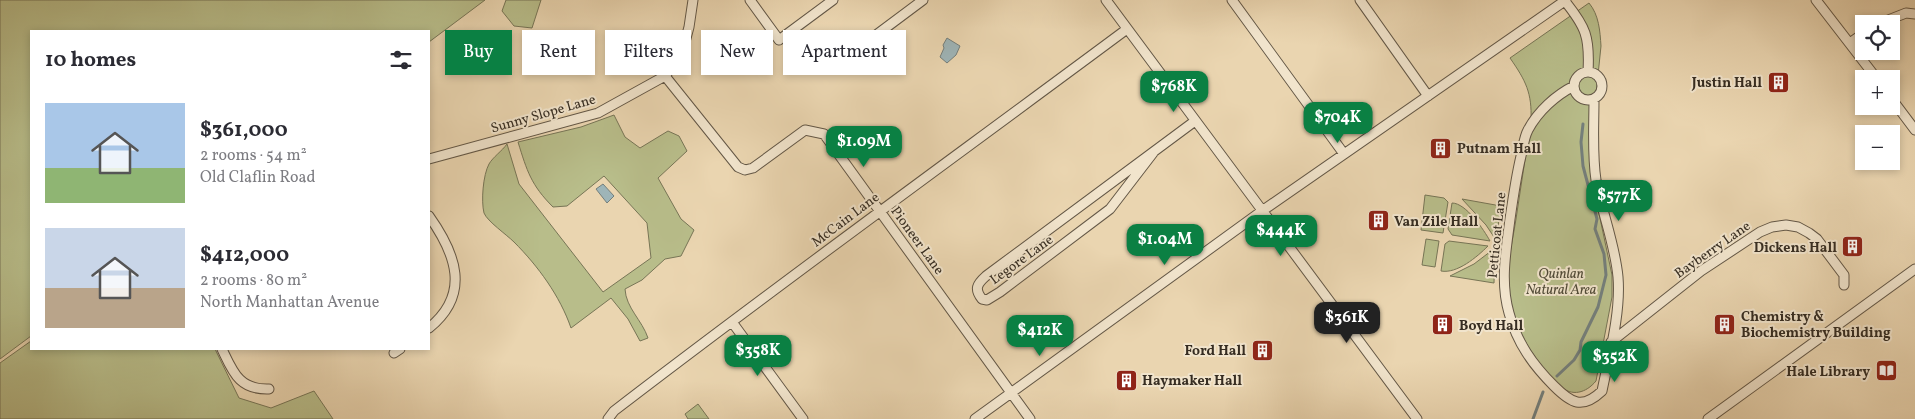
<!DOCTYPE html>
<html lang="en">
<head>
<meta charset="utf-8">
<style>
	body { margin:0; font-family:Vollkorn,serif; background:#f2f2f3; color:#2b2b33; height:100vh; display:flex; flex-direction:column; font-size:19px; white-space:nowrap }
	* { box-sizing:border-box; margin:0 }
	p { font-size:16px; color:#7c7c81 }
	.icon { flex:none; width:28px; height:28px; fill:none; stroke:currentColor; stroke-width:2; stroke-linecap:round; stroke-linejoin:round }
	.map { position:relative; flex:1; overflow:hidden }
	.panel { position:absolute; left:30px; top:30px; width:400px; height:320px; display:flex; flex-direction:column; background:#fff; border-radius:0px; box-shadow:0 2px 8px #0003 }
	.panel>* { flex:none }
	.banner { position:absolute; left:445px; top:30px; width:475px; height:45px; display:flex; gap:10px }
	.tools { position:absolute; left:1855px; top:15px; display:grid; gap:10px }
	.tools a { display:grid; place-items:center; width:45px; height:45px; border-radius:0px; background:#fff; box-shadow:0 2px 8px #0003; font-size:25px }
	.price { position:absolute; translate:-50% -42px; padding:0 11px; border-radius:10px; background:#0b8043; color:#fff; font-size:16px; line-height:32px; filter:drop-shadow(0 1px 2px #0008) }
	.price::after { content:''; position:absolute; left:50%; top:30px; width:15px; height:11px; margin-left:-8px; background:inherit; clip-path:polygon(0 0,100% 0,50% 100%) }
	.price.selected { background:#222; color:#fff }
	ul { padding:0; list-style:none }
	li { display:flex; align-items:center; gap:15px; height:125px; padding:0 15px }
	li span { display:grid; place-items:center; flex:none; width:140px; height:100px; border-radius:0px; color:#555 }
	li>.icon { margin-inline-start:auto }
	span .icon { width:60px; height:60px; fill:#fffc; stroke-width:1 }
	li b { font-size:21px }
	h2 { display:flex; justify-content:space-between; align-items:center; height:60px; padding:0 15px; font-size:21px }
	.pill { padding:0 18px; border-radius:0px; background:#fff; box-shadow:0 2px 8px #0003; font-size:18px; line-height:45px }
	.pill.selected { background:#0b8043; color:#fff }
	.map>svg:first-child { display:block }
	.green { fill:#b8bd8a; stroke:#777556 }
	.water { fill:#9eb5b8; stroke:#747f7c }
	.lines { fill:none; stroke-linecap:round; stroke-linejoin:round }
	.stream { stroke:#747f7c; stroke-width:3 }
	.minor-casing { stroke:#635746; stroke-width:11 }
	.minor { stroke:#f1e4cc; stroke-width:9 }
	.labels { text-anchor:middle; stroke-width:4; stroke-linejoin:round; paint-order:stroke }
	.poi-label { font-size:14px; font-weight:bold; fill:#362d22; stroke:#f1e4cc; text-anchor:start }
	.street-label { font-size:14px; fill:#362d22; stroke:#f1e4cc }
	.park-label { font-size:14px; font-style:italic; fill:#504a37; stroke:#f1e4cc }
</style>
</head>
<body>
<div class="map">
<svg width="1915" height="419" viewBox="0 0 1915 419">
	<rect width="100%" height="100%" fill="#ead5b0"/>
	<filter id="stains"><feTurbulence type="fractalNoise" baseFrequency=".004" numOctaves="4"/><feColorMatrix values="0 0 0 0 .2 0 0 0 0 .09 0 0 0 0 .02 0 0 0 .5 -.17"/></filter>
	<radialGradient id="worn" r=".72"><stop offset=".6" stop-color="#630" stop-opacity="0"/><stop offset="1" stop-color="#630" stop-opacity=".3"/></radialGradient>
	<!-- green -->
	<path class="green" d="M0 0H485L429 42V31H31V336L0 359Z
		M506 0H541L532 28 514 26 502 11Z
		M1589 3C1599 15 1600 31 1601 46L1590 153 1594 190 1612 275V297L1596 381C1586 393 1572 397 1560 386 1525 352 1503 310 1509 260 1511 246 1514 232 1516 219 1521 186 1526 153 1531 120 1532 93 1526 81 1510 58Z
		M614 115 625 137 640 148 668 131 679 136 687 151 658 178 681 219 694 230 681 256 665 259 642 280 625 289C626 308 642 320 648 338L640 341 628 319 611 298 571 328C560 296 538 266 514 242 507 235 487 221 484 213 481 201 483 175 489 164 493 157 502 151 507 144L519 184 603 292 651 258 647 223 604 176 567 206 553 207C531 185 527 171 518 142L581 127Z
		M1425 195 1444 198 1448 202 1443 233 1421 230Z
		M1462 199 1501 206 1496 240 1486 225Z
		M1452 203C1466 203 1484 230 1490 241L1452 235 1448 229Z
		M1426 239 1439 241 1435 267 1422 265Z
		M1449 241 1488 246C1477 257 1457 274 1441 271L1445 244Z
		M1495 248 1494 283 1450 276 1474 264Z
		M31 341V349H215L239 398 271 408 314 391 333 419H0V363Z
		M698 404 709 419H688L685 414Z"/>
	<!-- water -->
	<path class="water" d="M947 38 960 46 956 55 947 63 940 57 944 48 943 45Z
		M603 184 614 196 607 203 596 189Z"/>
	<g class="lines">
		<!-- stream -->
		<path class="stream" d="M1557 376 1574 360 1580 350 1581 342 1598 307 1606 275 1604 254 1595 229 1597 219 1583 166 1581 142 1583 124
			M1533 419 1543 392"/>
		<defs>
			<path id="minor" d="M750 0 779 40 833 0
				M1106 0 1417 419
				M1232 0 1344 154
				M1360 0 1428 96
				M1564 0C1586 27 1590 37 1588 72
				M1816 0 1877 79
				M1878 24 1906 13 1915 14
				M1850 43 1864 33
				M848 56 923 0
				M1574 86a14 14 0 1 1 28 0a14 14 0 1 1-28 0Z
				M665 76 738 167 745 170 753 168 805 130 824 134 1030 419
				M1574 86C1556 95 1538 111 1528 130 1524 137 1523 148 1521 156 1516 177 1513 198 1510 219 1506 251 1500 282 1509 313 1517 343 1533 365 1554 386 1571 403 1582 410 1602 391 1609 356 1621 313 1618 277 1615 244 1602 213 1596 180 1592 154 1594 126 1594 99
				M1891 98 1915 130
				M1153 153 1110 209 1000 292 987 300 982 299C974 289 977 284 986 276L1195 121
				M429 159 598 113 665 76 682 53 689 27 693 0
				M429 216C456 254 471 294 429 328
				M732 322 803 419
				M1611 342 1701 271 1760 232 1772 227 1786 225 1798 227 1809 233 1817 239 1844 275V285
				M222 349C233 372 239 390 269 389
				M394 353 400 349
				M608 419 614 411C783 281 956 156 1127 29
				M975 419 1262 211 1566 0
				M1708 419 1915 269"/>
		</defs>
		<!-- minor casing -->
		<use href="#minor" class="minor-casing"/>
		<!-- minor -->
		<use href="#minor" class="minor"/>
	</g>
	<!-- icons -->
	<defs>
		<symbol id="building-square" viewBox="-11 -11 22 22"><rect x="-9" y="-9" width="18" height="18" rx="4" fill="#8f2418" stroke="#f1e4cc"/><path d="M-4-6H4V6H1V3H-1V6H-4ZM-2.5-4.3h1.7v1.8h-1.7ZM.8-4.3h1.7v1.8H.8ZM-2.5-1h1.7V.8h-1.7ZM.8-1h1.7V.8H.8Z" fill="#fff"/></symbol>
		<symbol id="library-square" viewBox="-11 -11 22 22"><rect x="-9" y="-9" width="18" height="18" rx="4" fill="#8f2418" stroke="#f1e4cc"/><path d="M-6-4Q-3-5.5-.7-3.5V5Q-3 3-6 4ZM6-4Q3-5.5 .7-3.5V5Q3 3 6 4Z" fill="#fff"/></symbol>
	</defs>
	<g fill-rule="evenodd">
		<use href="#building-square" x="1766" y="70" width="25" height="25"/>
		<use href="#building-square" x="1428" y="136" width="25" height="25"/>
		<use href="#building-square" x="1366" y="208" width="25" height="25"/>
		<use href="#building-square" x="1840" y="234" width="25" height="25"/>
		<use href="#building-square" x="1712" y="312" width="25" height="25"/>
		<use href="#building-square" x="1430" y="312" width="25" height="25"/>
		<use href="#building-square" x="1250" y="338" width="25" height="25"/>
		<use href="#library-square" x="1874" y="358" width="25" height="25"/>
		<use href="#building-square" x="1114" y="368" width="25" height="25"/>
	</g>
	<g class="labels">
		<!-- poi labels -->
		<g class="poi-label">
			<text x="1762" y="87" text-anchor="end">Justin Hall</text>
			<text x="1457" y="153">Putnam Hall</text>
			<text x="1394" y="226">Van Zile Hall</text>
			<text x="1837" y="252" text-anchor="end">Dickens Hall</text>
			<text x="1741" y="321">Chemistry &amp;<tspan x="1741" dy="16">Biochemistry Building</tspan></text>
			<text x="1459" y="330">Boyd Hall</text>
			<text x="1246" y="355" text-anchor="end">Ford Hall</text>
			<text x="1870" y="376" text-anchor="end">Hale Library</text>
			<text x="1142" y="385">Haymaker Hall</text>
		</g>
		<!-- street labels -->
		<g class="street-label">
			<text transform="translate(543 113) rotate(-16)" y="5">Sunny Slope Lane</text>
			<text transform="translate(845 219) rotate(-37)" y="5">McCain Lane</text>
			<text transform="translate(1496 235) rotate(-84)" y="5">Petticoat Lane</text>
			<text transform="translate(918 240) rotate(54)" y="5">Pioneer Lane</text>
			<text transform="translate(1712 249) rotate(-35)" y="5">Bayberry Lane</text>
			<text transform="translate(1021 259) rotate(-36)" y="5">Legore Lane</text>
		</g>
		<!-- park labels -->
		<g class="park-label">
			<text x="1561" y="278">Quinlan<tspan x="1561" dy="16">Natural Area</tspan></text>
		</g>
	</g>
	<rect width="100%" height="100%" filter="url(#stains)"/>
	<rect width="100%" height="100%" fill="url(#worn)"/>
</svg>
<div class="tools">
<a><svg class="icon" aria-label="locate" viewBox="0 0 24 24"><circle cx="12" cy="12" r="6"/><path d="M12 2v4M12 18v4M2 12h4M18 12h4"/></svg></a>
<a>+</a>
<a>−</a>
</div>
<b class="price" style="left:1174px;top:113px">$768K</b>
<b class="price" style="left:1338px;top:144px">$704K</b>
<b class="price" style="left:864px;top:168px">$1.09M</b>
<b class="price" style="left:1619px;top:222px">$577K</b>
<b class="price" style="left:1281px;top:257px">$444K</b>
<b class="price" style="left:1165px;top:266px">$1.04M</b>
<b class="price selected" style="left:1347px;top:344px">$361K</b>
<b class="price" style="left:1040px;top:357px">$412K</b>
<b class="price" style="left:758px;top:377px">$358K</b>
<b class="price" style="left:1615px;top:383px">$352K</b>
<div class="banner">
<a class="pill selected">Buy</a>
<a class="pill">Rent</a>
<a class="pill">Filters</a>
<a class="pill">New</a>
<a class="pill">Apartment</a>
</div>
<section class="panel">
<h2>10 homes<svg class="icon" aria-label="filters" viewBox="0 0 24 24"><path d="M4 7h16M4 17h16"/><circle cx="9" cy="7" r="2"/><circle cx="15" cy="17" r="2"/></svg></h2>
<ul>
<li><span style="background:linear-gradient(#a9c7e8 65%,#8fb573 0)"><svg class="icon" aria-label="home" viewBox="0 0 24 24"><path d="M3 11l9-7 9 7M6 9v11h12V9"/></svg></span><div><b>$361,000</b><p>2 rooms · 54 m²</p><p>Old Claflin Road</p></div></li>
<li><span style="background:linear-gradient(#c9d6e8 60%,#b9a48a 0)"><svg class="icon" aria-label="home" viewBox="0 0 24 24"><path d="M3 11l9-7 9 7M6 9v11h12V9"/></svg></span><div><b>$412,000</b><p>2 rooms · 80 m²</p><p>North Manhattan Avenue</p></div></li>
</ul>
</section>
</div>
</body>
</html>
